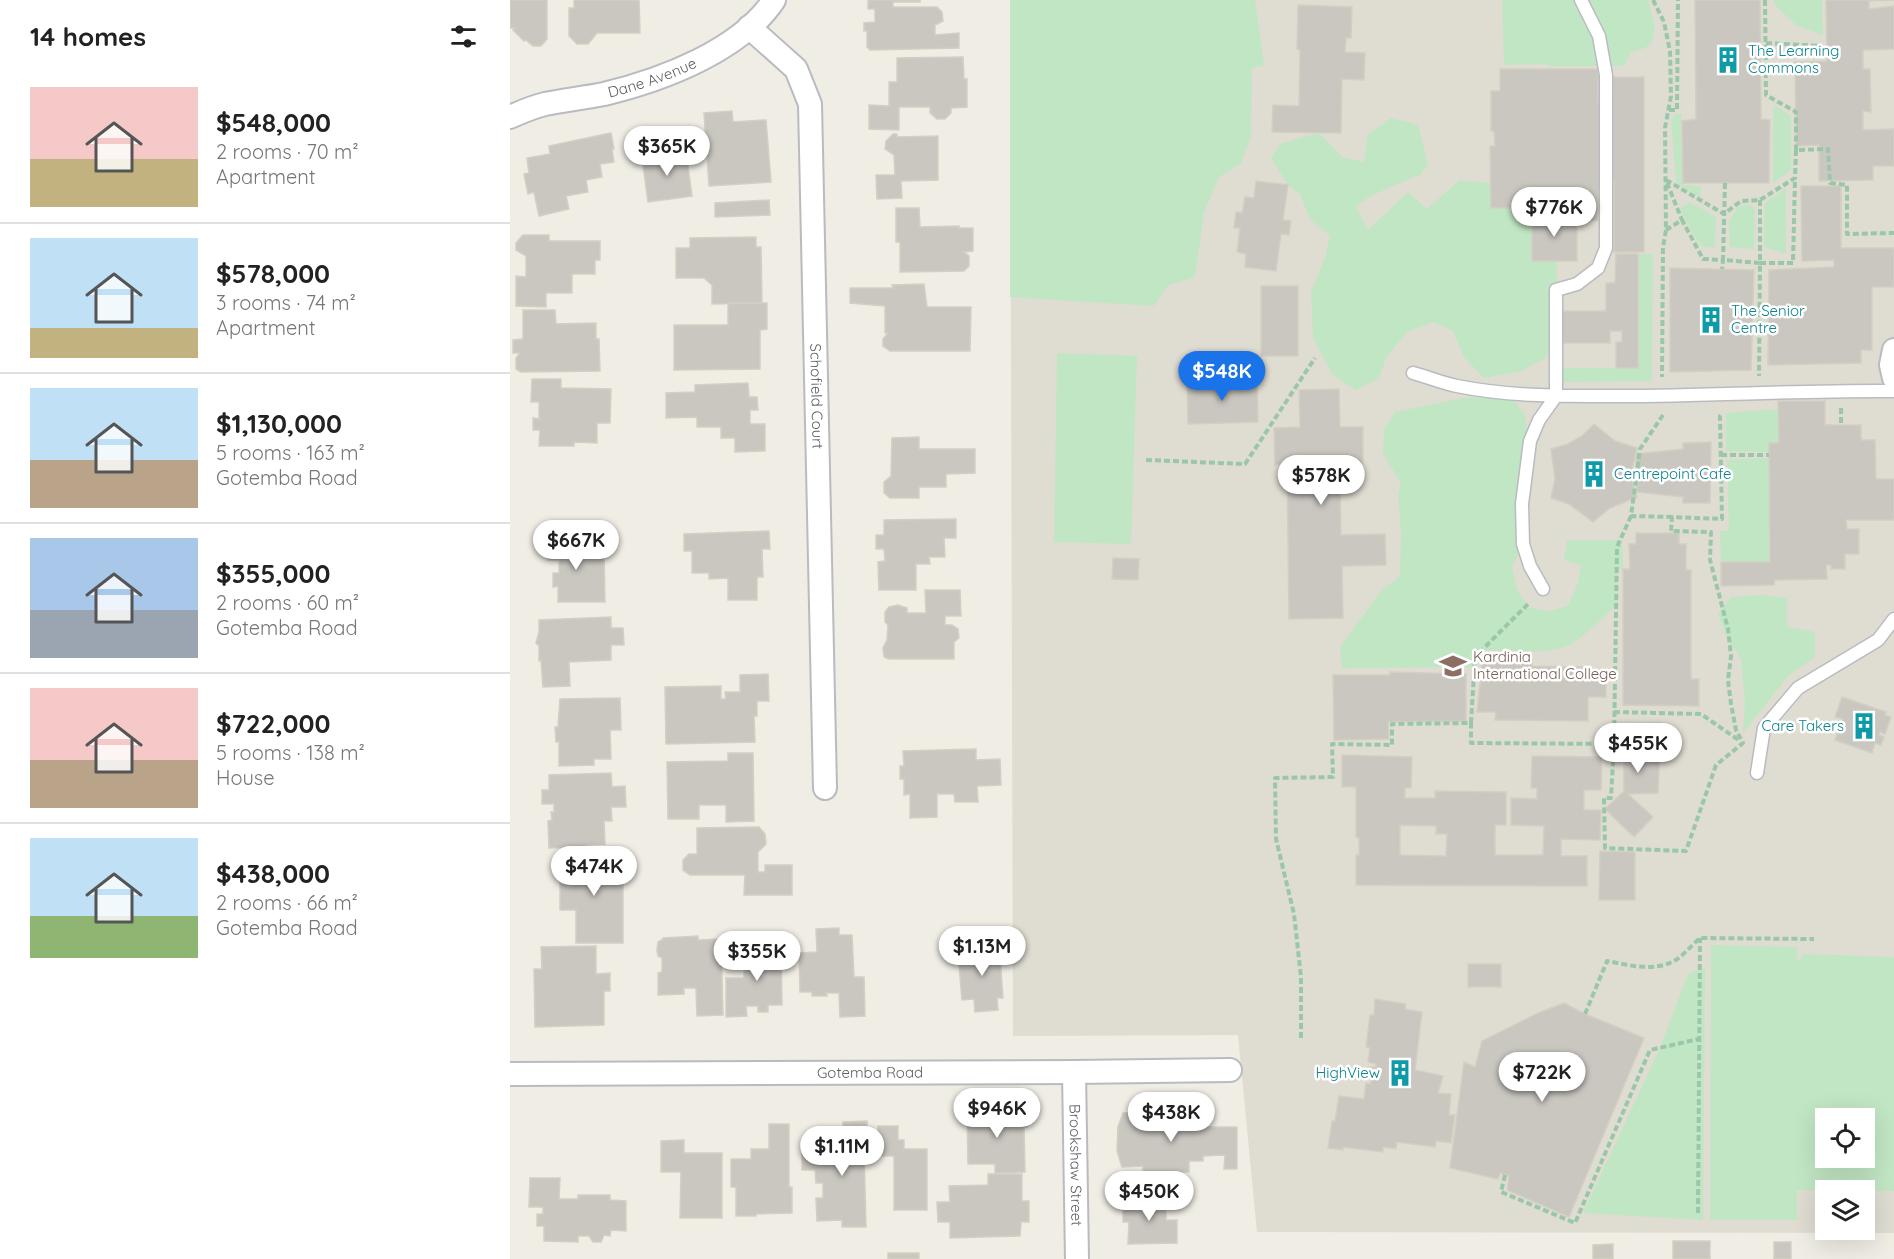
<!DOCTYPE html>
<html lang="en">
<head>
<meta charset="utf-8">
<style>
	body { margin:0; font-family:Quicksand,sans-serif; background:#f2f2f2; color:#222; height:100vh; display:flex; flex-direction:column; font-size:22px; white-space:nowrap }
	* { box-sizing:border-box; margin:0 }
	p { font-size:20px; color:#767676 }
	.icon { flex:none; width:33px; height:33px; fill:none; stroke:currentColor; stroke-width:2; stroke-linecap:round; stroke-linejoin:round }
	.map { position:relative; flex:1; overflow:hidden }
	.side { display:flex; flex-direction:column; background:#fff; width:510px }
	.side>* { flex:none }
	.tools { position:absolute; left:1305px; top:1108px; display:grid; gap:12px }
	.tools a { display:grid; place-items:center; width:60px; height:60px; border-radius:0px; background:#fff; box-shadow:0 6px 24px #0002; font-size:30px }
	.price { position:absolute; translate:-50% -51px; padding:0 14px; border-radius:21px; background:#fff; color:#222; font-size:20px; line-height:39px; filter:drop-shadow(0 2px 3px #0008) }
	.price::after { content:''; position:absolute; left:50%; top:36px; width:18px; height:14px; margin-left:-9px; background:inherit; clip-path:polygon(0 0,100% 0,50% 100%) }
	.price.on { background:#1a73e8; color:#fff }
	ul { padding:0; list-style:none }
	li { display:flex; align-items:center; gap:18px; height:150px; padding:0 30px }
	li+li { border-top:2px solid #e0e0e0 }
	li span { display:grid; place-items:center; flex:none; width:168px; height:120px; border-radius:0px; color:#555 }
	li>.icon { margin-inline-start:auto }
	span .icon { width:72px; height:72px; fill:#fffc; stroke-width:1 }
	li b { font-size:26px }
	h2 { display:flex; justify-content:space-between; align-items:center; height:72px; padding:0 30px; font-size:26px }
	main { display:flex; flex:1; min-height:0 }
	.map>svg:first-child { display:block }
	.education { fill:#dfdcd2; fill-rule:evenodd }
	.green { fill:#c1e6c3; fill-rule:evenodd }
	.building { fill:#cac7c1; stroke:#d3cfc2; stroke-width:1.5; fill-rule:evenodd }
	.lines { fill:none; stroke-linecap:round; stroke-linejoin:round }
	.lane-casing { stroke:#b9bbc0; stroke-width:15 }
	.street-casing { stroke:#b9bbc0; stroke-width:26 }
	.path { stroke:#9ac7aa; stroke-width:4; stroke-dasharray:6 3; stroke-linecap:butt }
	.lane { stroke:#fff; stroke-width:12 }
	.street { stroke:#fff; stroke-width:22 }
	.labels { text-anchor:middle; stroke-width:5; stroke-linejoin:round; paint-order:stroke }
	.culture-label { font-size:15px; fill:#0d838f; stroke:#fff; text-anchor:start }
	.street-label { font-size:15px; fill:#5c5f65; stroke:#fff }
	.education-label { font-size:15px; fill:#785e54; stroke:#fff; text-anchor:start }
</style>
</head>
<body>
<main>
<section class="side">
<h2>14 homes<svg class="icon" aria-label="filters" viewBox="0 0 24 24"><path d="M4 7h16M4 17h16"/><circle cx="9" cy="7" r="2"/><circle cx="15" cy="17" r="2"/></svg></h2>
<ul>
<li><span style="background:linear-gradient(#f6c9c9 60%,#c2b280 0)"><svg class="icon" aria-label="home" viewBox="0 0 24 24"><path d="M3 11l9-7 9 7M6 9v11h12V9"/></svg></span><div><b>$548,000</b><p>2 rooms · 70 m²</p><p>Apartment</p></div></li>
<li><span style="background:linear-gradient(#bfe0f5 75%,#c2b280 0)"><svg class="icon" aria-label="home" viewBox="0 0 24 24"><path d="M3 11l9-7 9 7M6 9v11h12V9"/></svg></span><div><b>$578,000</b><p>3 rooms · 74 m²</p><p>Apartment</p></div></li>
<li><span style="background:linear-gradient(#bfe0f5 60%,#b9a48a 0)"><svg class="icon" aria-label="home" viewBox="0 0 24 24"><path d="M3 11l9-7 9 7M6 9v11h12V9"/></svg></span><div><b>$1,130,000</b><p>5 rooms · 163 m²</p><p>Gotemba Road</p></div></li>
<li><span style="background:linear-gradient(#a9c7e8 60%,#9aa5b1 0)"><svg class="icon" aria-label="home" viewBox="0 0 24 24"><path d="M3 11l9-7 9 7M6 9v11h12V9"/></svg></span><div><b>$355,000</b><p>2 rooms · 60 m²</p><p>Gotemba Road</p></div></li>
<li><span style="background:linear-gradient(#f6c9c9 60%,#b9a48a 0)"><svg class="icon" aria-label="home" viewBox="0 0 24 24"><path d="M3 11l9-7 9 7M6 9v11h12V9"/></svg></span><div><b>$722,000</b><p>5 rooms · 138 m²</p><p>House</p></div></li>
<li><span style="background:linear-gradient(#bfe0f5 65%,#8fb573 0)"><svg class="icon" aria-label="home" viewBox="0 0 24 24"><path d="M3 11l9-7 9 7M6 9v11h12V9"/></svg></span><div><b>$438,000</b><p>2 rooms · 66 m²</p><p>Gotemba Road</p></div></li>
</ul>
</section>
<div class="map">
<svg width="1384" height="1259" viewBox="0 0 1384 1259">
	<rect width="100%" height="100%" fill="#efede4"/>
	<!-- education -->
	<path class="education" d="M500 0H1384V1233L747 1232 728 1035 503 1036ZM1316 1119H1354V1158H1316ZM1316 1191H1354V1230H1316Z"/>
	<!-- green -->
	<path class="green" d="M500 0H745L754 65 742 68 741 136 731 163 709 177 694 212 685 277 659 285 643 306 500 297Z
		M992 0H1138L1145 28 1142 42 1135 48 1121 52 1114 66H1041L1035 64 994 65Z
		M1264 0H1312L1313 35 1287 26 1264 4Z
		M1263 105 1281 116V170L1263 183Z
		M1171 113 1172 185 1191 186 1190 197 1168 185 1166 180 1161 120 1165 114Z
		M881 118 908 125 918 164 910 175 882 186 857 198 846 207 858 230 898 192 917 209 950 180 980 183 981 208H1022V261H1047L1045 343 1035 358 1011 371 974 378 954 357 943 331 924 322 897 332 876 358 869 378 846 390 822 374 803 337 801 292 815 257 820 236 800 219 790 194 778 185 761 158 770 144 809 133 832 157 854 162 858 135Z
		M1276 188V254L1254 247 1255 203Z
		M1180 202 1206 217 1205 247C1201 247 1198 248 1194 247 1186 244 1174 217 1170 208Z
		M1239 205 1245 209 1244 249 1220 247 1219 222 1229 206Z
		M1128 254H1143L1142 381 1051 382V368H1128Z
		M547 353 627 356 621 544 544 542Z
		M1001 397 1015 415 1020 446 1013 544 1002 567 1007 590 1019 608 1040 611 1058 606 1068 583 1071 565 1054 560 1057 540H1112L1113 569H1108L1107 605C1093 617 1068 644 1051 648 1027 655 991 650 966 650L964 667 832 668 830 647 871 591 890 576 891 532 888 495 891 483 873 454 874 429 885 412 953 398Z
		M1269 409V443H1259V452L1216 451V413Z
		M1259 458 1260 562H1211L1210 531H1219L1217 460Z
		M1252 595 1277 598V627L1305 632V657L1279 675 1233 733 1235 703 1231 659 1217 638 1208 614 1221 597Z
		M1201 945 1287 947V962L1294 954 1384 957V1191L1287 1190V1220H1200ZM1316 1119H1354V1158H1316Z
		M1195 968 1193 1220 1073 1213 1150 1048 1178 974Z"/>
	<!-- building -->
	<path class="building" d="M0 0H37V39L31 46H23L16 40 14 41 3 30 5 28H0Z
		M64 0H129L130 33H87L78 44H67L59 36V8H64Z
		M358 0H410V2H383V7H427L432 12 433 21 425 25V35L449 33V48L360 50 357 47V31H354V23L365 22V9H358Z
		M1185 0H1250L1251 119 1260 120 1259 183H1173L1172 121 1186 119Z
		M1316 0H1384L1359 1V9L1384 6V49L1353 50V69H1360L1361 112 1353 111V130L1384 129V166H1363V180L1309 181V145L1286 146 1285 62 1317 61Z
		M788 5 842 7 841 38H836L835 52 855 53 854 80 832 79 831 133 762 132 763 105 789 106 790 50 787 49Z
		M453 57 454 79H457V107L441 108V113L435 119H427L420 113V107H389V130L359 129V105L379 106V82H387V58Z
		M990 69H1088V102H1103V77H1134V252H1104V180H1092V189L1089 190 1088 221 1079 220V204H1041V208H981L980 146H985L984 131H981V91H990Z
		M222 111 223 122 256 120 261 182 199 186 194 113Z
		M101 133 104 149H102L104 162 90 164 92 177 76 180 78 192 56 196 59 209 29 216 24 192 18 194 14 174 19 173 17 158 40 154 39 146Z
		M383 134H387V137L428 136V180L391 181 392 198 367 199 366 175H385L384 155 375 149 376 141Z
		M176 152 182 196 138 202 132 158Z
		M746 181 778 185 773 220 781 221 779 235 771 234 766 271 735 267 736 254 727 252 730 228H724L726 212 732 213 735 197 744 198Z
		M1291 186H1331V248H1384V287H1362V350H1351V363L1258 365 1259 270 1324 267V260L1292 261Z
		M259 200 260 215 205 217V203Z
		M386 208H409L410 227 449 226V228H463V251L454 252 459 256V266L454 271 390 272V242H386Z
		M1022 215H1067V261H1022Z
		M13 235H39V241H90V260H85V274H62V293H36V307L6 306V276L16 277V256L6 250V243Z
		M246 237V247H251L252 303 202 304V285L194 278H166V248H180V238Z
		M1106 254H1128V368H1106V342H1112V331H1100V343H1052V311H1096V283H1105Z
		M1160 268 1244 270 1241 370 1160 372Z
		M414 284 417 307H461L460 351H380L373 346V339L378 333H375V306L340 303V288H383L382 285Z
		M751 286H788V356H751Z
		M218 303H257V329L250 330V369L164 370V325H218Z
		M13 310H45L46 324 86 323V339H89L90 371 11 372 6 369V358L10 353H3V340L13 339Z
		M22 379H51V388L101 389 100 423H87V443L64 442V446H29L30 430H23V418L29 419V402H21Z
		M747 381 748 422 678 424 677 382Z
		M238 383 239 397H247L248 410H240V424H255V451L225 452V438H211V427H187V417L156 418V393L185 392V385Z
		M829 389 830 427H853V463L835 464V482H830L831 535 875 534 876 565 832 566 833 618 779 619 777 464 765 465 764 428 790 427 789 390Z
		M1268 401H1315V425H1351V440H1365L1366 479H1384V520H1336L1337 529H1349V554H1335V569H1321V565H1316L1317 579 1265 580 1264 585 1211 586V562H1260L1259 443H1269Z
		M1084 424 1105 441 1127 448 1122 470 1123 485 1127 497 1100 508 1083 522 1059 504 1041 498 1045 479 1041 449 1058 444 1072 436Z
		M409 437V449H465V473L436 474V487H409V498H380L374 493V482L381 476 382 438Z
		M1201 442 1200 503H1173V497L1127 492 1126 454 1173 449V443Z
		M446 519V538H434L435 557H419L420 564H406V590H369L368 562 375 561 374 549H366V535H374V520Z
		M259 531 260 549H252L253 577H247V600H218V578L199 579V573H182V551H174V534Z
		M65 533V551H78V556H94L95 602H48V586L43 587V573H49V560H38V534Z
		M1126 533H1169V544H1176V570H1181V679H1189V706L1113 705V569H1120L1119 544H1126Z
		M603 558 629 559 628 580 602 579Z
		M415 590H450L451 616H435V625H442L448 629 449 638 444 642V659H379L374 657 373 648 377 640 378 625 375 622V612L379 607 388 605 397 608V613H416Z
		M101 617V628H113L114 645H101V660L59 662 60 686 33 687 31 660 29 661V646L26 643 29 632V620Z
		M973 656H1022V666L1079 667V674H1096V697H1078V721L985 720 986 712H967Z
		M880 672 956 674V721L878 722 879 739 824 740 823 675H880Z
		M258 674 259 701H247V716H244L245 742 156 744 155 687 211 686V699H216L215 692H230V675Z
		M1332 697 1376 712 1375 715 1381 717 1375 734 1370 732 1369 735 1374 737 1371 745 1365 743 1362 753 1325 740 1333 719 1325 717Z
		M110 698 111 730H100L101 759H84V765L49 766V742H46L45 727H48L50 699Z
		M1151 723 1148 793 1118 794 1143 817 1124 837 1095 809 1114 791 1113 724Z
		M466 749V760L490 759 491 785 467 786 468 802H445L444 794H427V817L400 818V794L394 795V779H390V766H394L393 751Z
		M218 753H243L244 821 216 822V805H189V819H158L157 762 218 761Z
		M832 755 902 757 901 788H895V798H925V791L996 792V825H985V855H1033L1034 826 1001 825V798L1027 799V788H1021L1022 756 1092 757 1091 790H1074V810H1091L1090 840 1051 839V856H1077V886L846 885V855H849V838L846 837V787H832ZM890 825 926 826V834H937L936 856 890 855Z
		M101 773 102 787 115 786 116 807H101L102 821H94L95 844 76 845V847L39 848 38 821 42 820 41 812H44V804H32V790H39V775Z
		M249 827 255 834 256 844 248 852V872H255V865H282V895H234L235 875H180L173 870V860L179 854H187V828Z
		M1090 851 1125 852V900H1089Z
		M113 857V943H66V910H50V858Z
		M329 928V935H342L344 977H354L355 1016 330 1017 329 993H316L317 996H302V992H290L289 953 307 952 306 929Z
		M188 936V940L211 939 213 1015 187 1016 186 988H174V994L148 995V973L152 972V958L148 956 147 950 148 942 153 939V938Z
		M264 940 268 941 271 945 272 1005H258V1012H248V1006H236L237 1016 216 1017V978H234V948H255V945Z
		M489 943 493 998H487L488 1010 465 1012 464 999 452 1000 448 954 470 952V945Z
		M86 946V974L100 973V991H94V1025L25 1027 24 969H32L31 947Z
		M958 964H991V987H958Z
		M865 999 896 1004 895 1009 912 1012 905 1070 933 1076 928 1093 941 1094 939 1115H945L941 1143 926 1141 925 1147 887 1142 886 1149 873 1147V1152L833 1147V1150L818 1148 822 1121H825L829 1096 854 1099 856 1083 861 1084 859 1067H866V1064L858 1062 860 1048 856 1047 860 1015H864Z
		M1054 1003 1075 1014 1134 1038 1059 1217 997 1190 999 1176 990 1173 988 1179 940 1168 954 1062 965 1067 972 1041 1028 1013Z
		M516 1109 517 1127H514L515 1172 485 1173V1164H458L457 1110Z
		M625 1110H644V1115H658V1125H673V1127H727V1169H714L715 1155 693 1156V1161H679V1172H636L633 1171V1166L612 1167 607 1151 608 1127 613 1113 626 1112Z
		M357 1121 358 1151H354L356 1227H332V1220L307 1221 306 1198H313V1183H306L305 1170H292V1147L303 1146V1150H333V1122Z
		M259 1124H279V1187H282V1213L246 1214V1216H226V1187H221V1159H241V1149H259Z
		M368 1126H388V1140H394V1149H417V1210H384V1156H367Z
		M174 1140V1153H212V1218H170L171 1172H151V1141Z
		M478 1174H512V1201H519V1222H511L510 1236 440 1238V1222H428L427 1202H440L439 1186 478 1185Z
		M20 1178H50L49 1199H68V1195H100V1200L116 1201V1231L101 1230 100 1236 94 1235 91 1242H83L79 1236H68V1242L34 1241V1226H27V1214H33V1207H19Z
		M656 1199V1220H667V1243L618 1244 619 1222H613V1200Z
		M1163 1241H1200V1259H1163Z
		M1264 1242H1281V1259H1264Z
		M1103 1244V1259H1083V1245Z
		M378 1253H409V1259H378Z"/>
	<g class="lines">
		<defs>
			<path id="lane" d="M903 373C918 377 932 383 947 386 1001 397 1056 396 1110 396 1202 396 1293 390 1384 391
				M1033 589 1020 566 1013 544 1012 504 1020 441 1029 420 1046 396V290L1067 284 1088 268 1096 248V75L1089 36 1071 0
				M1247 773 1254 728 1288 688 1368 640 1384 619"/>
			<g id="street">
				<path id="s1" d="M239 27 286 69 300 104 315 788"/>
				<path id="s2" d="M0 117C11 112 23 107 35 104 54 100 74 98 94 94 152 80 230 51 264 0"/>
				<path d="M1384 350 1381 365 1384 378"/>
				<path id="s3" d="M564 1072 567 1259"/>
				<path id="s4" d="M0 1074 564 1072 720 1070"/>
			</g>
		</defs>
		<!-- lane casing -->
		<use href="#lane" class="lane-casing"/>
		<!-- street casing -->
		<use href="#street" class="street-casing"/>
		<!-- path -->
		<path class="path" d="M1143 0 1154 22 1160 51 1161 96 1155 128 1156 230 1153 247 1152 377
			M1255 0 1256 95 1286 112V150
			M1256 43 1310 46
			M1159 110H1167L1168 0
			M1156 180 1214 214 1231 201 1250 200 1285 178 1286 150 1318 149 1320 183 1337 185V234L1384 233
			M1157 183 1172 220
			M1215 183 1213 260 1250 263 1249 376
			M1250 200V263H1283L1285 178
			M1156 230 1172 220 1193 259 1213 260 1212 269
			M1331 408V425
			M1153 415 1130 449 1121 516 1162 517
			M1211 455H1259
			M636 460 735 464 805 358
			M1104 712 1191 714 1230 741
			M961 723 965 657 1020 602
			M1104 744 1107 547 1121 516
			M1075 1014 1097 961C1118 965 1144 972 1164 961 1173 956 1182 945 1190 938L1304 939
			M791 1038V977L784 914 766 839 765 778 823 777 822 744 882 745V724L961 723V743L1104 744 1101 798H1094L1095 848 1176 851 1206 765 1233 743 1226 730 1221 704 1218 680 1221 656 1218 629 1200 560 1201 532 1161 531 1162 517 1212 519 1210 416 1212 413
			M995 1175 991 1192 1065 1223 1140 1050 1189 1039
			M1188 1213 1190 938"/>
		<!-- lane -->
		<use href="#lane" class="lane"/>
		<!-- street -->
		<use href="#street" class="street"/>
	</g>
	<!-- icons -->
	<defs>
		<symbol id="building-bare" viewBox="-9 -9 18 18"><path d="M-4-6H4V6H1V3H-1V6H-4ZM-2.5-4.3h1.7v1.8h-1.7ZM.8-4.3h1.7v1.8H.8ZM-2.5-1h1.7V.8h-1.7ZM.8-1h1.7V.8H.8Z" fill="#0f9aa8" stroke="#fff" stroke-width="2.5" paint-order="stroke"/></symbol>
		<symbol id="school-bare" viewBox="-9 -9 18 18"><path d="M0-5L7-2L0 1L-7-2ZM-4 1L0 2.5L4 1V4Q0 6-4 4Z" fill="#8d6e63" stroke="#fff" stroke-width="2.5" paint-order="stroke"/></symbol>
	</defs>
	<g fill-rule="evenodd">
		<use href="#building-bare" x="1199" y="41" width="38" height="38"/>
		<use href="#building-bare" x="1182" y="301" width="38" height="38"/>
		<use href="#building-bare" x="1065" y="455" width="38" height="38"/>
		<use href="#school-bare" x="924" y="647" width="38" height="38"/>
		<use href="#building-bare" x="1335" y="707" width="38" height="38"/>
		<use href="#building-bare" x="871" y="1054" width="38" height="38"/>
	</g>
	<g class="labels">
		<!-- culture labels -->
		<g class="culture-label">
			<text x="1238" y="56">The Learning<tspan x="1238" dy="17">Commons</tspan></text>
			<text x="1221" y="316">The Senior<tspan x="1221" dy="17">Centre</tspan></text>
			<text x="1104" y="479">Centrepoint Cafe</text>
			<text x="1334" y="731" text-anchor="end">Care Takers</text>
			<text x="870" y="1078" text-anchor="end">HighView</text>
		</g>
		<!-- street labels -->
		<g class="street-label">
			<text dy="5" stroke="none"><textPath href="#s2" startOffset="148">Dane Avenue</textPath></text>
			<text dy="5" stroke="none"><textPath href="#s1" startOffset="393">Schofield Court</textPath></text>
			<text dy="5" stroke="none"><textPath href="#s4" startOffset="360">Gotemba Road</textPath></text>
			<text dy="5" stroke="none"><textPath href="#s3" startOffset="93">Brookshaw Street</textPath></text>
		</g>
		<!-- education labels -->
		<g class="education-label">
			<text x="963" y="662">Kardinia<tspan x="963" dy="17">International College</tspan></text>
		</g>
	</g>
</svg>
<div class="tools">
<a><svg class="icon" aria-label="locate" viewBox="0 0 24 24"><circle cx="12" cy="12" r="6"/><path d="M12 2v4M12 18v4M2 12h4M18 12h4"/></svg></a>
<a><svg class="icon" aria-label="layers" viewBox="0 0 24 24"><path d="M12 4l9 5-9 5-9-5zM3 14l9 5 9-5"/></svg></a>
</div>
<b class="price" style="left:157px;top:177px">$365K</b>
<b class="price" style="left:1044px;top:238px">$776K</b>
<b class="price on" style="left:712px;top:402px">$548K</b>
<b class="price" style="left:811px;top:506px">$578K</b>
<b class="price" style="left:66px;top:571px">$667K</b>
<b class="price" style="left:1128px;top:774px">$455K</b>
<b class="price" style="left:84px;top:897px">$474K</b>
<b class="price" style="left:472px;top:977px">$1.13M</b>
<b class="price" style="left:247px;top:982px">$355K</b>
<b class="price" style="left:1032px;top:1103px">$722K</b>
<b class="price" style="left:487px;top:1139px">$946K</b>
<b class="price" style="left:661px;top:1143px">$438K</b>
<b class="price" style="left:332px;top:1177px">$1.11M</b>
<b class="price" style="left:639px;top:1222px">$450K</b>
</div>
</main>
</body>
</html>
